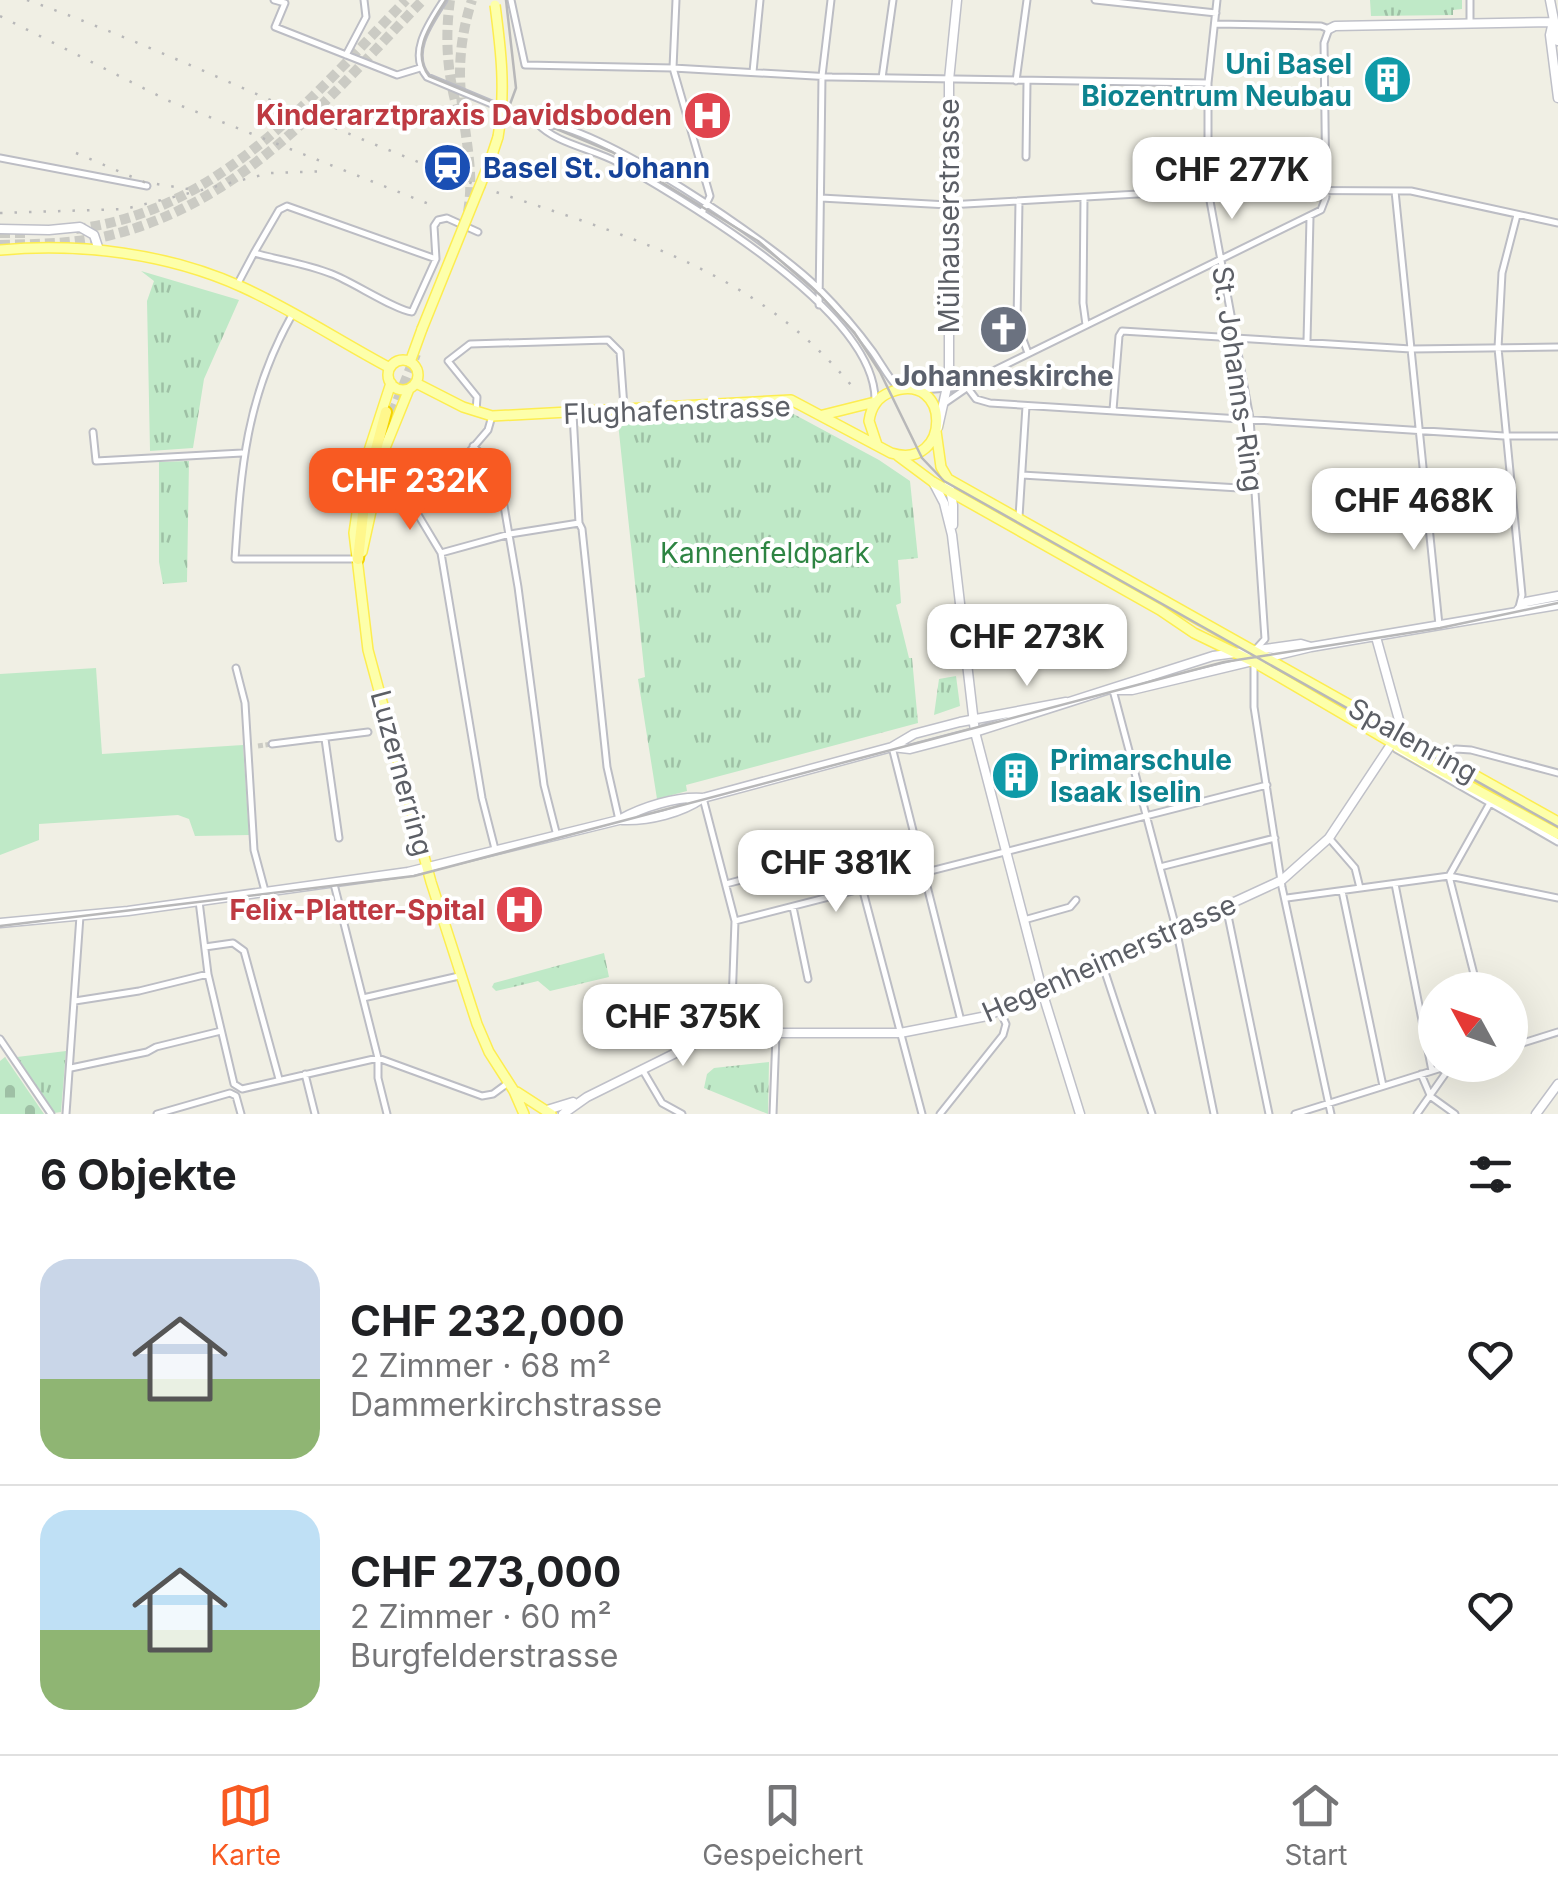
<!DOCTYPE html>
<html lang="de">
<head>
<meta charset="utf-8">
<style>
	body { margin:0; font-family:Inter,sans-serif; background:#f2f2f2; color:#202124; height:100vh; display:flex; flex-direction:column; font-size:38px; white-space:nowrap }
	* { box-sizing:border-box; margin:0 }
	p { font-size:32px; color:#757577 }
	.icon { flex:none; width:55px; height:55px; fill:none; stroke:currentColor; stroke-width:2; stroke-linecap:round; stroke-linejoin:round }
	.map { position:relative; height:1114px; overflow:hidden }
	.side { display:flex; flex-direction:column; background:#fff; flex:1 }
	.side>* { flex:none }
	.needle { width:65px; rotate:310deg }
	.controls { position:absolute; left:1418px; top:972px; display:grid; gap:20px }
	.controls a { display:grid; place-items:center; width:110px; height:110px; border-radius:50%; background:#fff; box-shadow:0 10px 40px #0002; font-size:50px }
	.price { position:absolute; translate:-50% -85px; padding:0 22px; border-radius:20px; background:#fff; color:#222; font-size:32px; line-height:65px; filter:drop-shadow(0 2px 5px #0008) }
	.price::after { content:''; position:absolute; left:50%; top:60px; width:30px; height:22px; margin-left:-15px; background:inherit; clip-path:polygon(0 0,100% 0,50% 100%) }
	.price.current { background:#f85a22; color:#fff }
	ul { padding:0; list-style:none }
	li { display:flex; align-items:center; gap:30px; height:250px; padding:0 40px }
	li+li { border-top:2px solid #e0e0e0 }
	li span { display:grid; place-items:center; flex:none; width:280px; height:200px; border-radius:30px; color:#555 }
	li>.icon { margin-inline-start:auto }
	span .icon { width:120px; height:120px; fill:#fffc; stroke-width:1 }
	li b { font-size:42px }
	h2 { display:flex; justify-content:space-between; align-items:center; height:120px; padding:0 40px; font-size:42px }
	.tabs { display:flex; justify-content:space-around; align-items:center; height:140px; border-top:2px solid #e0e0e0; background:#fff; font-size:28px; color:#757577 }
	.tabs a { display:grid; justify-items:center; gap:5px }
	.tabs .current { color:#f85a22 }
	.map>svg:first-child { display:block }
	.cemetery { fill:url(#cemetery-stones) }
	.park { fill:url(#park-tufts) }
	.garden { fill:#bfe9c7 }
	.lines { fill:none; stroke-linecap:round; stroke-linejoin:round }
	.street-tunnel { stroke:#cbcbc4; stroke-width:5; stroke-dasharray:5 2.5; stroke-linecap:butt }
	.highway-tunnel { stroke:#cbcbc4; stroke-width:10; stroke-dasharray:10 5; stroke-linecap:butt }
	.street-casing { stroke:#bcbdc4; stroke-width:9 }
	.secondary-casing { stroke:#bfc0c8; stroke-width:11 }
	.primary-casing { stroke:#fded50; stroke-width:12 }
	.highway-casing { stroke:#f4d500; stroke-width:14 }
	.street { stroke:#fff; stroke-width:5 }
	.secondary { stroke:#fff; stroke-width:8 }
	.primary { stroke:#fdffaa; stroke-width:9 }
	.highway { stroke:#fff78c; stroke-width:10 }
	.tram { stroke:#b8b8b9; stroke-width:2.5 }
	.rail { stroke:#b8b8b9; stroke-width:2.5; stroke-dasharray:2.5 12; stroke-linecap:butt }
	.primary-bridge-casing { stroke:#fded50; stroke-width:12; stroke-linecap:butt }
	.primary-bridge { stroke:#fdffaa; stroke-width:9 }
	.labels { text-anchor:middle; stroke-width:8; stroke-linejoin:round; paint-order:stroke }
	.culture-label { font-size:28px; font-weight:bold; fill:#0d838f; stroke:#fff; text-anchor:end }
	.health-label { font-size:28px; font-weight:bold; fill:#be3a42; stroke:#fff; text-anchor:end }
	.transit-label { font-size:28px; font-weight:bold; fill:#164399; stroke:#fff; text-anchor:start }
	.street-label { font-size:28px; fill:#5c5f66; stroke:#fff }
	.worship-label { font-size:28px; font-weight:bold; fill:#5b616d; stroke:#fff }
	.park-label { font-size:28px; fill:#2d8442; stroke:#fff }
</style>
</head>
<body>
<div class="map">
<svg width="1558" height="1114" viewBox="0 0 1558 1114">
	<defs>
		<pattern id="cemetery-stones" width="16" height="16" patternUnits="userSpaceOnUse" patternTransform="scale(2.5)"><rect width="16" height="16" fill="#bfe9c7"/><path d="M2 7V4a2 2 0 0 1 4 0v3zM10 15v-3a2 2 0 0 1 4 0v3z" fill="#9ec0a5"/></pattern>
		<pattern id="park-tufts" width="24" height="20" patternUnits="userSpaceOnUse" patternTransform="scale(2.5)"><rect width="24" height="20" fill="#bfe9c7"/><path d="M3 7l-1-3M5 7V3M7 7l1-3M15 17l-1-3M17 17v-4M19 17l1-3" fill="none" stroke="#9ec0a5"/></pattern>
	</defs>
	<rect width="100%" height="100%" fill="#f0efe4"/>
	<!-- cemetery -->
	<path class="cemetery" d="M5 1057 44 1114H0V1061Z"/>
	<!-- park -->
	<path class="park" d="M1370 0H1462V9L1453 10V15L1371 16Z
		M141 271 239 300 204 379 193 448 150 451 147 301 154 281Z
		M788 411 879 460 910 481 918 558 898 560 901 603 896 605 909 658H912L918 723 686 785 687 791 657 799 638 679 645 677 618 423Z
		M189 461 187 582 163 584 159 562V462Z
		M956 676 960 706 934 715 939 679Z
		M604 953 609 977 550 991 538 981 496 991 492 987 494 983Z
		M66 1051 61 1112 54 1113 17 1057Z
		M769 1062 768 1114 704 1088 707 1074 714 1068Z"/>
	<!-- garden -->
	<path class="garden" d="M96 668 102 754 243 745 249 835 195 836 189 819 178 815 39 824V840L0 855V674Z"/>
	<g class="lines">
		<!-- street-tunnel -->
		<path class="street-tunnel" d="M258 746 272 744"/>
		<!-- highway-tunnel -->
		<path class="highway-tunnel" d="M450 0C445 37 447 72 457 108
			M468 212C475 171 464 134 461 94 458 62 462 30 472 0
			M76 229C220 211 311 98 406 0
			M0 233H29
			M0 245C36 244 72 244 107 236 243 204 330 96 423 0
			M392 414 416 354"/>
		<defs>
			<path id="street" d="M274 0 285 3 275 27 397 75 420 68
				M444 0C430 22 407 53 427 77L537 123C594 120 775 245 818 288 838 308 857 330 873 352 882 365 889 379 900 390
				M511 0 525 65 673 68 832 77 1208 83
				M676 0 673 68 710 196 702 213
				M1095 0 1216 13
				M1217 0 1208 83V190L1250 418 1265 639 1256 649
				M1470 0V22
				M346 55 366 17 364 0
				M753 72 760 0
				M882 78 893 0
				M1016 81 1027 0
				M537 123C556 144 594 149 619 163 689 203 874 311 875 399
				M1026 157 1027 82
				M0 158 147 186
				M1395 191 1439 625
				M821 198 948 205 1208 190 1411 191 1558 223
				M1084 198 1083 303 1086 325
				M1019 201 1017 323 1028 353
				M1517 215 1502 273 1498 348 1522 595 1519 607
				M254 253 279 210 287 206 436 259
				M237 285 254 253C280 260 307 264 332 274 351 281 397 311 412 312L436 259 434 226 438 220 447 218 478 232
				M819 305 822 76 831 0
				M292 315C246 397 241 468 235 559H355
				M1307 341 1310 218
				M967 387 976 399 990 403 1504 436H1558
				M920 390 964 387
				M945 403 987 374 1321 210 1326 197 1324 43 1329 29 1321 26 1215 24
				M1113 410 1119 336 1122 331 1411 349 1558 347
				M476 412 477 397 448 361 470 344 608 340 620 352 624 407
				M573 414 579 523 582 529 607 767 619 820
				M492 416 488 430 417 513 441 553 482 798 495 849
				M93 432 96 461 242 453
				M473 446 498 471 518 587 544 785 557 836
				M1022 475 1256 489
				M1019 517 1026 406
				M441 553 510 534 579 523
				M1254 660V707L1282 887 1331 1114
				M236 668 245 703 254 850 265 891
				M1113 690 1176 928 1214 1114
				M325 739 339 838
				M272 744 368 732
				M892 747 961 1021
				M1396 749 1558 842
				M1442 757 1456 749 1471 750 1558 773
				M703 798 735 921 731 1031
				M1329 838 1355 868 1360 888
				M1160 867 1275 838
				M334 884 378 1058V1078L387 1114
				M726 884 915 834
				M1395 884 1432 1071
				M863 891 922 1114
				M1342 891 1383 1086
				M1287 898 1449 876 1558 898
				M199 901 208 974 234 1084 242 1089 378 1058
				M1226 906 1269 1114
				M793 907 808 979
				M1024 920 1070 907 1076 900
				M735 921C913 877 1090 831 1267 785
				M205 947 233 943 244 951 279 1079
				M1102 963 1152 1114
				M1478 990 1449 876 1490 803
				M363 998 459 976
				M75 1001 139 991 208 974
				M0 1039 51 1114
				M1510 1047 1558 1032
				M378 1058 482 1096 493 1094 508 1083
				M71 1068 147 1052 156 1047 221 1031
				M642 1069 662 1103 682 1114
				M305 1074 315 1114
				M1421 1074 1430 1095
				M1430 1096 1455 1114
				M66 1114 80 916
				M157 1114 230 1093 236 1096 241 1114
				M773 1114 776 1035
				M940 1114 1003 1035 1006 1024 1000 1011
				M1295 1114 1451 1065
				M1417 1114 1450 1067"/>
			<path id="secondary" d="M1550 0 1558 41
				M1553 22 1550 35 1558 98
				M1329 29 1335 26 1553 22
				M0 229 49 230 80 227 94 235 99 250
				M938 427 949 378V80L957 0
				M948 479 953 505V525
				M933 482 944 503 952 535 975 732 1045 1001 1080 1114
				M1518 610 1526 602 1558 596
				M1113 690H1132L1311 647 1558 605
				M892 747 910 749 975 732 1213 656 1301 644 1311 647
				M622 820C650 821 681 813 703 798
				M0 923 128 911 408 872 619 820C642 807 677 796 703 798L892 747 914 734 960 722 1066 702
				M547 1110 573 1102
				M563 1114 587 1097 716 1033H900L987 1016 1282 880 1329 838 1392 743 1399 720 1376 637
				M1536 1114 1558 1084"/>
			<path id="primary" d="M490 161 498 137
				M0 250C81 243 167 253 242 287 293 310 341 342 390 368
				M388 375a15 15 0 1 1 30 0a15 15 0 1 1-30 0Z
				M410 362 422 329
				M391 383 364 466 354 533 368 650 431 882 477 1024 489 1052 514 1091 524 1114
				M416 383 463 407 492 416 791 400 891 453C952 472 952 369 891 392 877 397 871 407 869 421L877 445
				M823 415 875 402
				M936 431 941 467 948 479 1558 822
				M898 456 933 482 1160 610 1194 633 1254 662 1425 762 1558 834
				M362 552 385 448 409 389
				M517 1092 551 1114"/>
			<path id="highway" d="M358 559 366 487 386 412"/>
		</defs>
		<!-- street casing -->
		<use href="#street" class="street-casing"/>
		<!-- secondary casing -->
		<use href="#secondary" class="secondary-casing"/>
		<!-- primary casing -->
		<use href="#primary" class="primary-casing"/>
		<!-- highway casing -->
		<use href="#highway" class="highway-casing"/>
		<!-- street -->
		<use href="#street" class="street"/>
		<!-- secondary -->
		<use href="#secondary" class="secondary"/>
		<!-- primary -->
		<use href="#primary" class="primary"/>
		<!-- highway -->
		<use href="#highway" class="highway"/>
		<!-- tram -->
		<path class="tram" d="M446 0C432 23 410 51 429 76L612 152 758 241 820 295 854 332 880 372 922 458 944 481 1558 827
			M494 112 509 107 516 88 506 0
			M0 926 414 876 1224 662 1440 628 1558 603"/>
		<!-- rail -->
		<path class="rail" d="M27 0C151 44 269 102 391 151 431 167 470 184 511 197 641 240 760 276 851 385
			M0 16 169 101 429 204
			M76 153 144 182 188 189
			M0 213 125 209 270 173 329 171"/>
		<defs>
			<path id="primary-bridge" d="M495 5C501 50 506 92 498 137
				M422 329 490 161"/>
		</defs>
		<!-- primary-bridge casing -->
		<use href="#primary-bridge" class="primary-bridge-casing"/>
		<!-- primary-bridge -->
		<use href="#primary-bridge" class="primary-bridge"/>
	</g>
	<!-- icons -->
	<defs>
		<symbol id="building-disc" viewBox="-11 -11 22 22"><circle r="9.5" fill="#0f9aa8" stroke="#fff"/><path d="M-4-6H4V6H1V3H-1V6H-4ZM-2.5-4.3h1.7v1.8h-1.7ZM.8-4.3h1.7v1.8H.8ZM-2.5-1h1.7V.8h-1.7ZM.8-1h1.7V.8H.8Z" fill="#fff"/></symbol>
		<symbol id="hospital-disc" viewBox="-11 -11 22 22"><circle r="9.5" fill="#e0444e" stroke="#fff"/><path d="M-5-5h3v3.5h4V-5h3V5h-3V1.5h-4V5h-3Z" fill="#fff"/></symbol>
		<symbol id="station-disc" viewBox="-11 -11 22 22"><circle r="9.5" fill="#1a4fb4" stroke="#fff"/><path d="M-3-6H3Q5-6 5-4V2Q5 4 3 4L4.5 6H3L1.5 4h-3L-3 6H-4.5L-3 4Q-5 4-5 2V-4Q-5-6-3-6ZM-3.5-4v3h7v-3ZM-3.5 1v1.5H-2V1ZM2 1v1.5H3.5V1Z" fill="#fff"/></symbol>
		<symbol id="church-disc" viewBox="-11 -11 22 22"><circle r="9.5" fill="#6b7280" stroke="#fff"/><path d="M-1.2-6h2.4v3.5h3.3v2.4h-3.3V6h-2.4V-.1h-3.3v-2.4h3.3Z" fill="#fff"/></symbol>
	</defs>
	<g fill-rule="evenodd">
		<use href="#building-disc" x="1360" y="52" width="55" height="55"/>
		<use href="#hospital-disc" x="680" y="88" width="55" height="55"/>
		<use href="#station-disc" x="420" y="140" width="55" height="55"/>
		<use href="#church-disc" x="976" y="302" width="55" height="55"/>
		<use href="#building-disc" x="988" y="748" width="55" height="55"/>
		<use href="#hospital-disc" x="492" y="882" width="55" height="55"/>
	</g>
	<g class="labels">
		<!-- culture labels -->
		<g class="culture-label">
			<text x="1352" y="74">Uni Basel<tspan x="1352" dy="32">Biozentrum Neubau</tspan></text>
			<text x="1050" y="770" text-anchor="start">Primarschule<tspan x="1050" dy="32">Isaak Iselin</tspan></text>
		</g>
		<!-- health labels -->
		<g class="health-label">
			<text x="672" y="125">Kinderarztpraxis Davidsboden</text>
			<text x="485" y="920">Felix-Platter-Spital</text>
		</g>
		<!-- transit labels -->
		<g class="transit-label">
			<text x="483" y="178">Basel St. Johann</text>
		</g>
		<!-- street labels -->
		<g class="street-label">
			<text transform="translate(949 216) rotate(-90)" y="10">Mülhauserstrasse</text>
			<text transform="translate(1238 379) rotate(82)" y="10">St. Johanns-Ring</text>
			<text transform="translate(677 410) rotate(-2)" y="10">Flughafenstrasse</text>
			<text transform="translate(1413 740) rotate(29)" y="10">Spalenring</text>
			<text transform="translate(402 773) rotate(75)" y="10">Luzernerring</text>
			<text transform="translate(1109 958) rotate(-24)" y="10">Hegenheimerstrasse</text>
		</g>
		<!-- worship labels -->
		<g class="worship-label">
			<text x="1004" y="386">Johanneskirche</text>
		</g>
		<!-- park labels -->
		<g class="park-label">
			<text x="765" y="563">Kannenfeldpark</text>
		</g>
	</g>
</svg>
<div class="controls">
<a><svg class="needle" viewBox="-14 -14 28 28"><path d="M0-13l5 13h-10z" fill="#e53935"/><path d="M0 13l5-13h-10z" fill="#757577"/></svg></a>
</div>
<b class="price" style="left:1232px;top:222px">CHF 277K</b>
<b class="price current" style="left:410px;top:533px">CHF 232K</b>
<b class="price" style="left:1414px;top:553px">CHF 468K</b>
<b class="price" style="left:1027px;top:689px">CHF 273K</b>
<b class="price" style="left:836px;top:915px">CHF 381K</b>
<b class="price" style="left:683px;top:1069px">CHF 375K</b>
</div>
<section class="side">
<h2>6 Objekte<svg class="icon" aria-label="filters" viewBox="0 0 24 24"><path d="M4 7h16M4 17h16"/><circle cx="9" cy="7" r="2"/><circle cx="15" cy="17" r="2"/></svg></h2>
<ul>
<li><span style="background:linear-gradient(#c9d6e8 60%,#8fb573 0)"><svg class="icon" aria-label="home" viewBox="0 0 24 24"><path d="M3 11l9-7 9 7M6 9v11h12V9"/></svg></span><div><b>CHF 232,000</b><p>2 Zimmer · 68 m²</p><p>Dammerkirchstrasse</p></div><svg class="icon" aria-label="heart" viewBox="0 0 24 24"><path d="M12 20l-8-8c-3-5 5-10 8-4 3-6 11-1 8 4z"/></svg></li>
<li><span style="background:linear-gradient(#bfe0f5 60%,#8fb573 0)"><svg class="icon" aria-label="home" viewBox="0 0 24 24"><path d="M3 11l9-7 9 7M6 9v11h12V9"/></svg></span><div><b>CHF 273,000</b><p>2 Zimmer · 60 m²</p><p>Burgfelderstrasse</p></div><svg class="icon" aria-label="heart" viewBox="0 0 24 24"><path d="M12 20l-8-8c-3-5 5-10 8-4 3-6 11-1 8 4z"/></svg></li>
</ul>
</section>
<nav class="tabs">
<a class="current"><svg class="icon" aria-label="map" viewBox="0 0 24 24"><path d="M3 6l6-2 6 2 6-2v14l-6 2-6-2-6 2zM9 4v14M15 6v14"/></svg>Karte</a>
<a><svg class="icon" aria-label="saved" viewBox="0 0 24 24"><path d="M7 4h10v16l-5-4-5 4z"/></svg>Gespeichert</a>
<a><svg class="icon" aria-label="home" viewBox="0 0 24 24"><path d="M3 11l9-7 9 7M6 9v11h12V9"/></svg>Start</a>
</nav>
</body>
</html>
